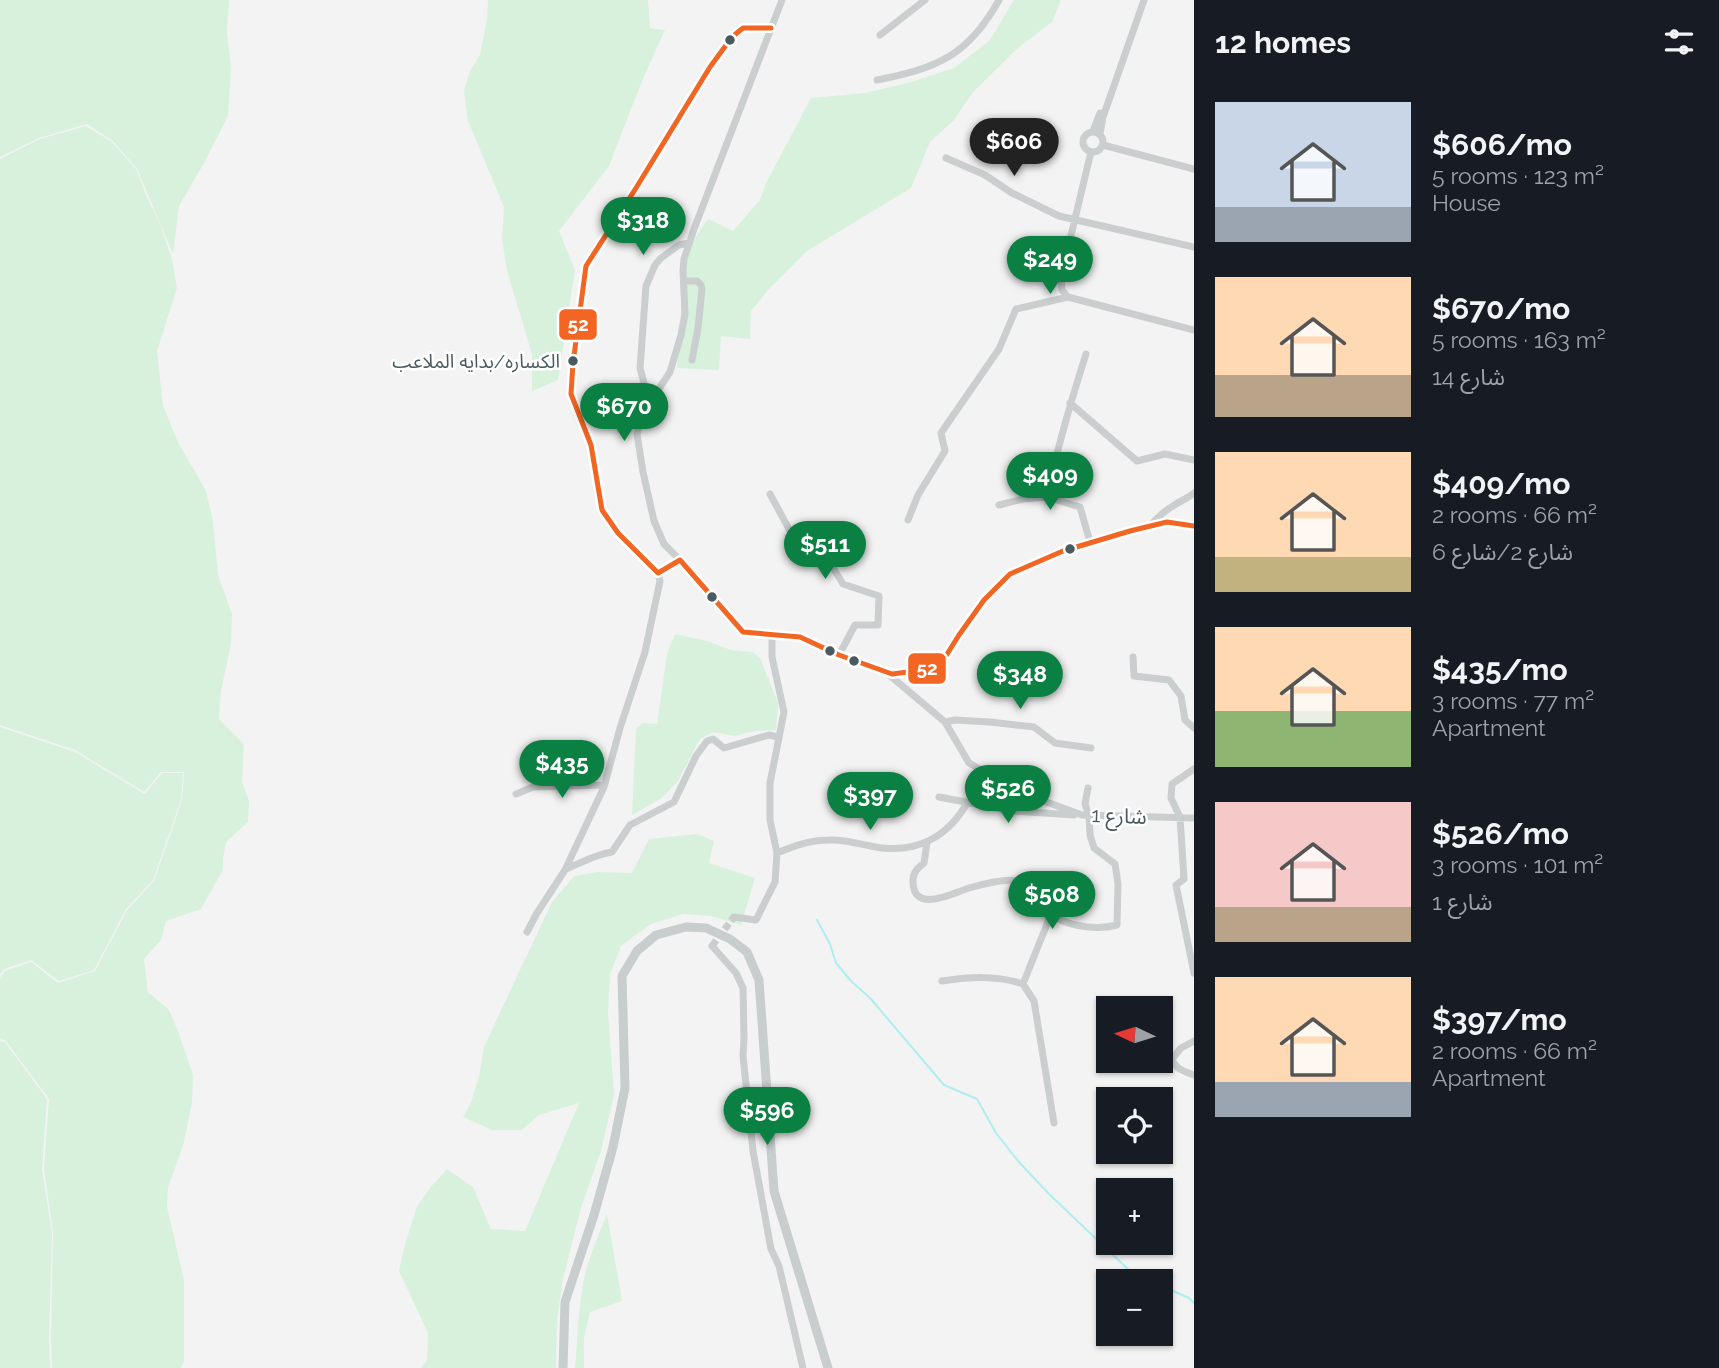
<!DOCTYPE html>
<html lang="en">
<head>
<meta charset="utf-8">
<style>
	body { margin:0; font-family:Raleway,"Noto Sans Arabic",sans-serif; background:#20242c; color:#f1f3f6; height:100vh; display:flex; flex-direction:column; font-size:26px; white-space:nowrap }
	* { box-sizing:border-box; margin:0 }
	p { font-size:23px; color:#9ea1a6 }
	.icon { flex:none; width:38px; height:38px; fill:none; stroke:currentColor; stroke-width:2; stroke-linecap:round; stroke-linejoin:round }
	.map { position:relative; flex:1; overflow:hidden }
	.details { display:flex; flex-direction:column; background:#171b24; width:525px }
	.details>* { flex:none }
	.needle { width:46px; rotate:274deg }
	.buttons { position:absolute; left:1096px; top:996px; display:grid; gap:14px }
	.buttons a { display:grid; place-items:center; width:77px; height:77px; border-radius:0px; background:#171b24; box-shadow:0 2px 5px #0004; font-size:35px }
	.price { position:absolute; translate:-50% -60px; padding:0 16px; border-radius:24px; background:#0b8043; color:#fff; font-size:23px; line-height:46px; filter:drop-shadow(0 2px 4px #0008) }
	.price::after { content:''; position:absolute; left:50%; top:42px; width:21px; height:16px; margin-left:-10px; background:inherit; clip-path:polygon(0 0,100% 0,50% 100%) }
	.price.selected { background:#222; color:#fff }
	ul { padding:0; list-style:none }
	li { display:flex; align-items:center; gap:21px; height:175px; padding:0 21px }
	li span { display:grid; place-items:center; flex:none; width:196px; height:140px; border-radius:0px; color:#555 }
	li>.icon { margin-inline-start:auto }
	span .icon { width:84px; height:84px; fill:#fffc; stroke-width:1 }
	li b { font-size:30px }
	h2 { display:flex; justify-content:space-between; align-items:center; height:84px; padding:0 21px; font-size:30px }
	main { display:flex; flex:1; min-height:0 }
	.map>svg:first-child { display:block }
	.green { fill:#d8f1dd }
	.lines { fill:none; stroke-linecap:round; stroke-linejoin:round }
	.stream { stroke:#aeeeef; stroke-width:2 }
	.minor-tunnel { stroke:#c9cdce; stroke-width:7; stroke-dasharray:7 3.5; stroke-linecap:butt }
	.minor { stroke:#cacecf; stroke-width:7 }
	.major { stroke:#c8cdce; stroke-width:9 }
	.bus-1-casing { stroke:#fff; stroke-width:10 }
	.bus-1 { stroke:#f26522; stroke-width:5 }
	.bus-dot { fill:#4a5a60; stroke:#fff; stroke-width:2.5 }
	.labels { text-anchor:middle; stroke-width:5; stroke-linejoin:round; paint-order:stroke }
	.bus-label { font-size:19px; fill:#4a5a60; stroke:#fff; text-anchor:end }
	.street-label { font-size:21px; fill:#4a5a60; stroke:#fff }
	.line-badge { stroke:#fff; stroke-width:2.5 }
	.badge-label { font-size:19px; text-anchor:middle; font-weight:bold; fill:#fff }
</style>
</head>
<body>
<main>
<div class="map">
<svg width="1194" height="1368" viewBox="0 0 1194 1368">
	<rect width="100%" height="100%" fill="#f3f3f3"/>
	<!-- green -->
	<path class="green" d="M0 0H229L227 32 231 68 228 116 203 165 179 206 173 254 137 169 113 141 87 124 39 138 0 157Z
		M488 0H648L650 28 665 30 642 81 609 166 559 231 575 270 558 380 532 391V354L507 271 502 239 504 207 468 121 464 90 470 71 480 55 487 19Z
		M1014 0H1061L1052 22 1018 48 973 92 954 120 930 142 911 188 807 251 768 290 751 311 750 339 721 336 719 370 677 368 681 314 682 257 708 219 733 231 760 200 766 183 811 98 865 93 911 82 954 68 989 41Z
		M86 126 112 142 136 169 147 197 160 224 172 259 177 288 157 351 163 406 178 442 206 491 213 522 218 575 232 614 231 644 221 691 219 719 244 744 242 781 249 801 248 822 226 842 223 859V870L201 909 166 921 161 940 144 959 148 992 169 1010 178 1031 193 1075 192 1103 183 1146 168 1187 167 1207 184 1280V1362L181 1368H52L51 1338 53 1233 44 1169 49 1099 6 1041 0 1039V978L5 971 31 962 58 983 95 971 127 910 154 881 182 800 184 772H161L144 792 75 750 0 725V159L40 139Z
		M675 634 707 641 731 650 752 652 760 658 778 703 776 730 755 731 734 736 713 732 700 739 678 781 662 798 632 815 636 729 642 723 657 724 667 654Z
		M0 727 75 752 145 794 162 773H183L181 800 153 880 126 909 94 970 59 981 31 960 4 969 0 974Z
		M697 834 714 841 709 863 755 878 741 925 711 916 683 914 651 924 621 946 610 974 608 1012 614 1095 601 1151 581 1208 563 1279 557 1320 556 1368H421L427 1360 428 1333 399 1271 405 1244 417 1207 429 1189 447 1169 473 1187 491 1229 525 1231 579 1103 539 1115 522 1130H492L463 1117 471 1102 479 1077 484 1047 503 1006 552 902 574 876 598 872 632 873 649 839Z
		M0 1041 5 1042 47 1099 42 1169 52 1233 49 1338 50 1368H0Z
		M607 1214 622 1301 590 1312 584 1338V1368H575C578 1336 578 1302 586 1270 592 1251 599 1232 607 1214Z"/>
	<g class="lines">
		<!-- stream -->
		<path class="stream" d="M817 920 830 944 836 963 851 981 870 998 944 1085 977 1099 996 1133 1018 1161 1049 1194 1131 1272 1151 1281
			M1160 1285 1189 1298 1194 1303"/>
		<!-- minor-tunnel -->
		<path class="minor-tunnel" d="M712 946 734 917"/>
		<!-- minor -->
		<path class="minor" d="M771 28H743L732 37 710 67 636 188 586 266 573 363 571 394 591 445 602 510 618 533 658 573 680 560 743 632 800 637 839 655 892 674 924 670 944 659 959 635 984 600 1010 574 1063 551 1130 531 1167 522 1194 526
			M880 35 925 0
			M877 80C937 68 968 56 999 0
			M1093 131 1100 113
			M1083 142a10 10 0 1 1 20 0a10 10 0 1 1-20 0Z
			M1100 134 1103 117 1144 0
			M1103 145 1194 169
			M1091 152 1061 277 1062 290 1068 297 1194 330
			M946 158 985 175 1012 193 1059 216 1194 247
			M684 281H697L701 285 702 289 698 328 692 360
			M1070 403 1137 461 1165 454 1194 460
			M645 410 670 372 681 335 685 314 683 271 684 259 694 229 782 0
			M770 494 802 553 810 563 829 561 843 584 879 596 878 625H855L839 655
			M1047 497C1057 448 1071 401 1086 354
			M999 505 1023 499 1047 497 1080 507 1090 542
			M908 520 918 495 945 451 941 433 999 349 1016 309 1068 297
			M1150 526C1157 518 1164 511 1173 506 1180 501 1187 499 1194 493
			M680 560 664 544 654 521 643 472 637 434 648 398 640 368 646 286 655 265 661 258 679 245 689 243
			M1133 657 1134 676 1169 680 1181 696 1185 720 1194 728
			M887 673 945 722 969 763 1000 781 1041 800 1082 815 1194 818
			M945 722 955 720 990 722 1034 727 1055 743 1091 748
			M1194 769 1172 784 1171 798 1180 817 1184 879 1176 885 1194 973
			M516 794 533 787 604 785
			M939 797 1013 811 1074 815
			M927 843 924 863C918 868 913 872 913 880 912 915 953 893 969 888 979 885 1007 878 1016 881 1034 887 1033 893 1042 906 1058 926 1094 931 1117 925L1118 884 1115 864 1094 848 1090 835 1089 816 1085 804 1088 788
			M777 853C794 846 810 840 829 840 847 839 865 846 882 848 920 852 949 835 967 803
			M566 869C581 863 596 854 612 852L630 825 674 802 696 756 707 741 713 739 724 748 769 735 778 737
			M1051 914 1023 984 1034 1001 1054 1123
			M734 917 756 920 775 882 777 853 770 820V783L784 712 772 657V634
			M527 932 537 913 565 870 604 787 620 728 645 652 660 581 658 573
			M712 946 736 973 743 988 744 1038 743 1056 753 1151 771 1249 779 1266 803 1368
			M942 981C970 977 996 975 1023 984
			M1194 1041 1181 1048 1172 1059C1175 1069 1184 1071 1194 1075"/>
		<!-- major -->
		<path class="major" d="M563 1368 565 1302 594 1215 613 1147 625 1088 622 976 637 951 656 935 686 927 706 928 730 939 747 952 759 980 774 1191 828 1368"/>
		<defs>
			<path id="bus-1" d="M771 28H743L732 37 710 67 636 188 586 266 573 363 571 394 591 445 602 510 618 533 658 573 680 560 743 632 800 637 839 655 892 674 924 670 944 659 959 635 984 600 1010 574 1063 551 1130 531 1167 522 1194 526"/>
		</defs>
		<!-- bus-1 casing -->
		<use href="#bus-1" class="bus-1-casing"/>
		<!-- bus-1 -->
		<use href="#bus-1" class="bus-1"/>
	</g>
	<!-- markers -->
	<g class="bus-dot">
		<circle cx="730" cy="40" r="6"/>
		<circle cx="573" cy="361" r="6"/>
		<circle cx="1070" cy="549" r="6"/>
		<circle cx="712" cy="597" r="6"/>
		<circle cx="830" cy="651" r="6"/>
		<circle cx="854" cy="661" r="6"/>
	</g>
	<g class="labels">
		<!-- bus labels -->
		<g class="bus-label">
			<text x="560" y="368">الكساره/بدايه الملاعب</text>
		</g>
		<!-- street labels -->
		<g class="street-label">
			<text transform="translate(1119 816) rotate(2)" y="7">شارع 1</text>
		</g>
	</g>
	<g class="line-badge">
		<rect x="558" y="308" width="40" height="33" rx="7" fill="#f26522"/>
		<rect x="907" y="652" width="40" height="33" rx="7" fill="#f26522"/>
	</g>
	<g class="badge-label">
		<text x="578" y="331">52</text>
		<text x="927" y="675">52</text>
	</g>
</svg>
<div class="buttons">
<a><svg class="needle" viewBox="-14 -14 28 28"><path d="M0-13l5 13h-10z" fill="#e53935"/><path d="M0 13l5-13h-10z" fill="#9ea1a6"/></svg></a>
<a><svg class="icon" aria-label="locate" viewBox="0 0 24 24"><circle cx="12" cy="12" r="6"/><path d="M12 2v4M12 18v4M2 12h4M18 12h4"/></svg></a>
<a>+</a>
<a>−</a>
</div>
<b class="price selected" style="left:1014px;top:178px">$606</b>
<b class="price" style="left:643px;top:257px">$318</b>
<b class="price" style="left:1050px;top:296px">$249</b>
<b class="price" style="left:624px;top:443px">$670</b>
<b class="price" style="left:1050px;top:512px">$409</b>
<b class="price" style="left:825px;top:581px">$511</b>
<b class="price" style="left:1020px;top:711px">$348</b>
<b class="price" style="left:562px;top:800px">$435</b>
<b class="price" style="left:1008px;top:825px">$526</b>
<b class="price" style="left:870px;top:832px">$397</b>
<b class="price" style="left:1052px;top:931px">$508</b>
<b class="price" style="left:767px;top:1147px">$596</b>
</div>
<section class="details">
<h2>12 homes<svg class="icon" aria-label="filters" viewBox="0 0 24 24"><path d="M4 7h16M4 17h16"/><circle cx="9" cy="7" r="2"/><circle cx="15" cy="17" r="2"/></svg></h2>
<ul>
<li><span style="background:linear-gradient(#c9d6e8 75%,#9aa5b1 0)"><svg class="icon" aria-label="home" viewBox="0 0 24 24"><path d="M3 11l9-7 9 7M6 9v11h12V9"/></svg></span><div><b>$606/mo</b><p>5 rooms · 123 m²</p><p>House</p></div></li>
<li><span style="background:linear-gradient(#ffd9b3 70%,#b9a48a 0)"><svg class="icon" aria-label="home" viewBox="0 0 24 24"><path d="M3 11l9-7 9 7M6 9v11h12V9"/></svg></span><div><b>$670/mo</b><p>5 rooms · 163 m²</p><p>شارع 14</p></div></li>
<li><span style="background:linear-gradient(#ffd9b3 75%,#c2b280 0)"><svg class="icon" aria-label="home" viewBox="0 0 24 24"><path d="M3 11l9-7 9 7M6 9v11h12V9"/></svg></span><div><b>$409/mo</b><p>2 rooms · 66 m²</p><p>شارع 2/شارع 6</p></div></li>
<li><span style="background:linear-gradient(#ffd9b3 60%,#8fb573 0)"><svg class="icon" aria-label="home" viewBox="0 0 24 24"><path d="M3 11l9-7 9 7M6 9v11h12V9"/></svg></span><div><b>$435/mo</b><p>3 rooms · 77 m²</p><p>Apartment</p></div></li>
<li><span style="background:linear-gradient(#f6c9c9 75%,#b9a48a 0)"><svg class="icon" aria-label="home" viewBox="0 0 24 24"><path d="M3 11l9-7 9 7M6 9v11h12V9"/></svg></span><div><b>$526/mo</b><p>3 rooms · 101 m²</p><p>شارع 1</p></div></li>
<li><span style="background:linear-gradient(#ffd9b3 75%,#9aa5b1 0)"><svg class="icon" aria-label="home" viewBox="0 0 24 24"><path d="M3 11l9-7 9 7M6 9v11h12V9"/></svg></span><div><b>$397/mo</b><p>2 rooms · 66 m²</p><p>Apartment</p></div></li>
</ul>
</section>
</main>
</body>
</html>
